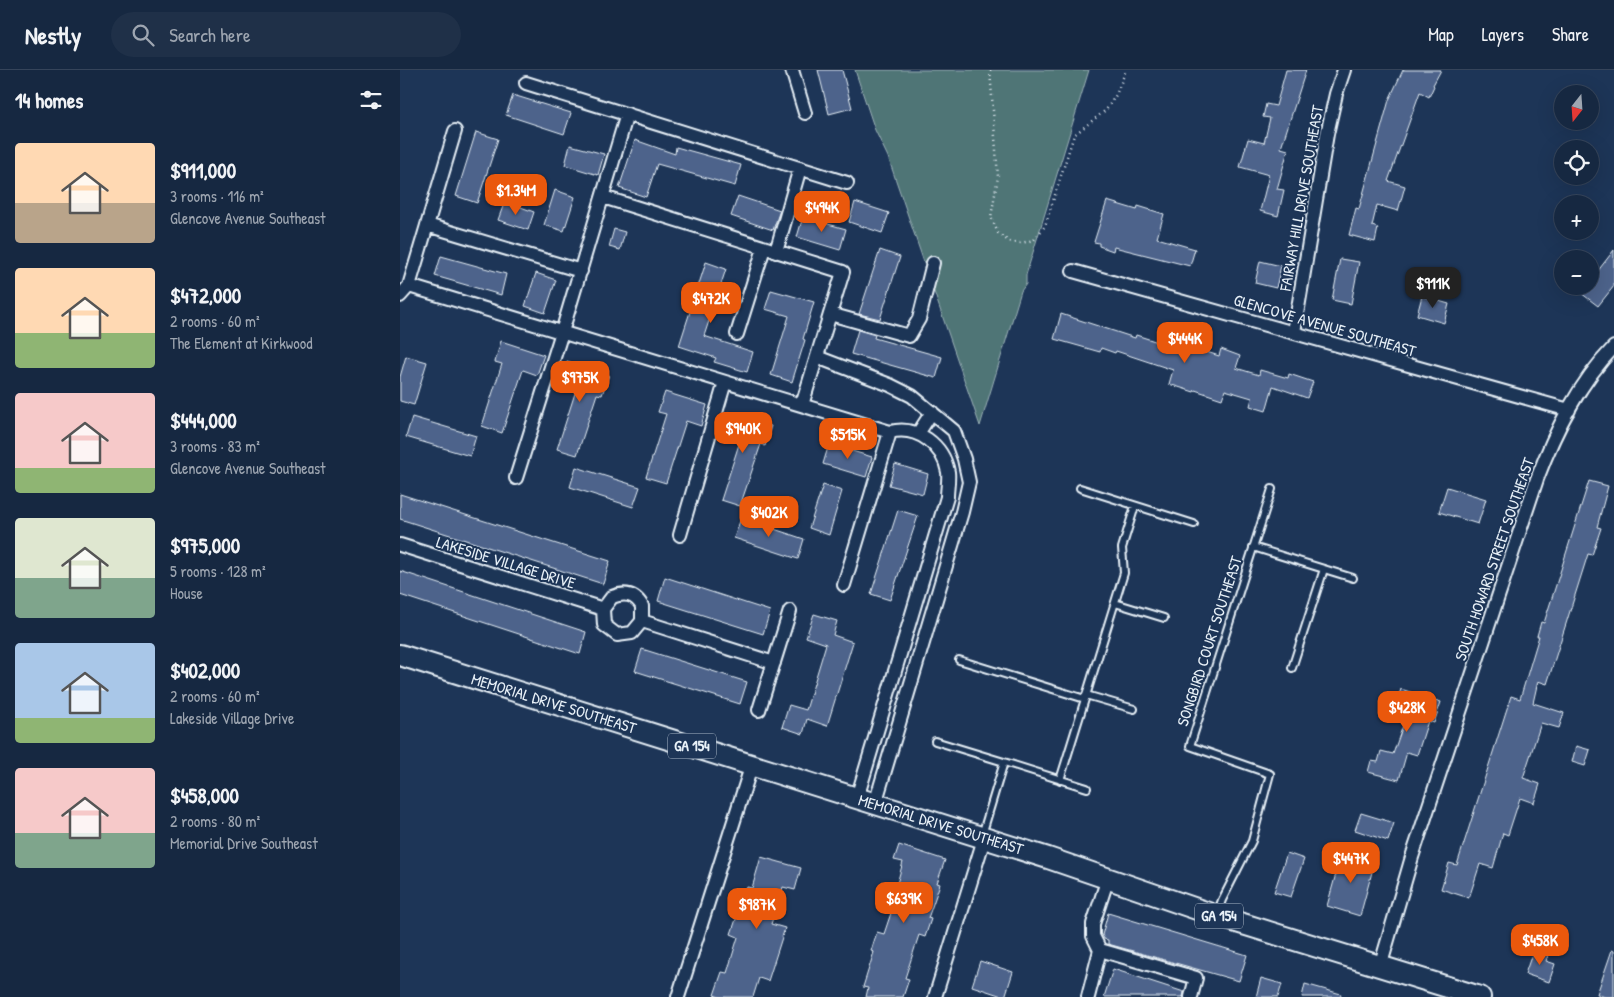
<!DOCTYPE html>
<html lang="en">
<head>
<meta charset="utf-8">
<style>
	body { margin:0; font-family:"Patrick Hand",sans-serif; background:#1f3048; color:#f1f3f6; height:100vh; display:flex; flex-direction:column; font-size:19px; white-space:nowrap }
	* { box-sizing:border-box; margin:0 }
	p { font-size:16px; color:#9ea6b1 }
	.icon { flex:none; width:28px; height:28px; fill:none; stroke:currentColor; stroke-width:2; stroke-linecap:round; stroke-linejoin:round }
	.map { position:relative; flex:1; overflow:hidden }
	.drawer { display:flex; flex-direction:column; background:#162841; width:400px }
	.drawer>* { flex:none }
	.needle { width:32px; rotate:197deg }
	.controls { position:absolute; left:1154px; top:15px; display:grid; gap:10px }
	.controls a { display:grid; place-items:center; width:45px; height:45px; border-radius:50%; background:#162841; box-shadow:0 5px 20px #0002,0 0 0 1px #35445a; font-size:25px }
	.price { position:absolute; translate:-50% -42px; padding:0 11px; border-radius:10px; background:#ea580c; color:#fff; font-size:16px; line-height:32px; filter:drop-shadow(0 1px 2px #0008) }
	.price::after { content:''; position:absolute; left:50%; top:30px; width:15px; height:11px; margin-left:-8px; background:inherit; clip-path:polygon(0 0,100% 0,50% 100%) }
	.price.on { background:#222; color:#fff }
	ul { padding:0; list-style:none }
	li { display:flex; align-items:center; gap:15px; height:125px; padding:0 15px }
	li span { display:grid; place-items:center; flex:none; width:140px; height:100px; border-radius:5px; color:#555 }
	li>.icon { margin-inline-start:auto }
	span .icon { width:60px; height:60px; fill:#fffc; stroke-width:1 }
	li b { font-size:21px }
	h2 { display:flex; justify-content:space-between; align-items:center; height:60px; padding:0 15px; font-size:21px }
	header { display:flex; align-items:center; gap:30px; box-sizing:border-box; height:70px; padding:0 25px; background:#162841; border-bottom:1px solid #35445a }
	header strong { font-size:24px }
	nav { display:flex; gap:28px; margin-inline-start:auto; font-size:18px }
	.search { width:350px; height:45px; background:#1f3048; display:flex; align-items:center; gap:12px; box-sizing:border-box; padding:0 18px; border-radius:28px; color:#9ea6b1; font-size:19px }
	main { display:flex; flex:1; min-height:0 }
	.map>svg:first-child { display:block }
	.green { fill:#4f7476; stroke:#9cb2b7 }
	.building { fill:#4e648b; stroke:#e8f1f8 }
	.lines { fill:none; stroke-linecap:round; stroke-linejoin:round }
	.lane-casing { stroke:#e8f1f8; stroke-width:10 }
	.street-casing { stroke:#e8f1f8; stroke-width:16 }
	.primary-casing { stroke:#e8f1f8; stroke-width:24 }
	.path { stroke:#e8f1f8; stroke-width:2.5; stroke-dasharray:1 4; stroke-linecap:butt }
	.lane { stroke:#1d3557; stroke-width:6 }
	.street { stroke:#1d3557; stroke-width:12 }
	.primary { stroke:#1d3557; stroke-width:20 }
	.labels { text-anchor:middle; stroke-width:4; stroke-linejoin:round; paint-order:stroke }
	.shield { fill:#1d3557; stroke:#abb9c8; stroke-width:1 }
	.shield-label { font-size:15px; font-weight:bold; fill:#e8f1f8 }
	.street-label { font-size:16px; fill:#e8f1f8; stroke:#1d3557 }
</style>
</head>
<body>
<header>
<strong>Nestly</strong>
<div class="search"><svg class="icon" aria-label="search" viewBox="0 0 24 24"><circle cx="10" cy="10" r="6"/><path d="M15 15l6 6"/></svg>Search here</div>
<nav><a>Map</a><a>Layers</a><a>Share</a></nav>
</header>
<main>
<section class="drawer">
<h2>14 homes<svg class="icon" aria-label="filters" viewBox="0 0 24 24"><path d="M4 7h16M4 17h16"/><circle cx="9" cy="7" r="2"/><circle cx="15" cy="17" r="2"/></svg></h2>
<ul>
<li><span style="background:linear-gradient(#ffd9b3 60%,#b9a48a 0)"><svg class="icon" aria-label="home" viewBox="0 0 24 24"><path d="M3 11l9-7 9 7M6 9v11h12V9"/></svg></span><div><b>$911,000</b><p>3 rooms · 116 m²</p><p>Glencove Avenue Southeast</p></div></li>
<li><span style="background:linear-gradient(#ffd9b3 65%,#8fb573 0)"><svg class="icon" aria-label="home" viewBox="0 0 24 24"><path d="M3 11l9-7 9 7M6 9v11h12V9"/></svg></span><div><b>$472,000</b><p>2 rooms · 60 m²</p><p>The Element at Kirkwood</p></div></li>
<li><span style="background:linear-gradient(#f6c9c9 75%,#8fb573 0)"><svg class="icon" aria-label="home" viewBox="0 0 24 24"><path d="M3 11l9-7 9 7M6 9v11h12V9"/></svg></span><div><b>$444,000</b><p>3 rooms · 83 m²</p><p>Glencove Avenue Southeast</p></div></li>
<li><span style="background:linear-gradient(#dfe7d0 60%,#7fa58c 0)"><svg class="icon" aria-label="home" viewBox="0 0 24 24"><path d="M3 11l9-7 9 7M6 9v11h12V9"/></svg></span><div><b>$975,000</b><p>5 rooms · 128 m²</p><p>House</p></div></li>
<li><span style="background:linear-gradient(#a9c7e8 75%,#8fb573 0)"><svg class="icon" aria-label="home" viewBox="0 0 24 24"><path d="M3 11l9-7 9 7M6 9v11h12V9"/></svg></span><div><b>$402,000</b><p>2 rooms · 60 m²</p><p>Lakeside Village Drive</p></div></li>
<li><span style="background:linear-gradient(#f6c9c9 65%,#7fa58c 0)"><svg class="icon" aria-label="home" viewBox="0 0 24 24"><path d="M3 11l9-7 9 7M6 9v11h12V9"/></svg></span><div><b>$458,000</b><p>2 rooms · 80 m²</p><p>Memorial Drive Southeast</p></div></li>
</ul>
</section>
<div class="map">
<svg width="1214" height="927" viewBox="0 0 1214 927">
	<rect width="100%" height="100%" fill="#1d3557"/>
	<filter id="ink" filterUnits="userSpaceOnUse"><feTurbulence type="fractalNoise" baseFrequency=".02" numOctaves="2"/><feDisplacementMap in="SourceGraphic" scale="10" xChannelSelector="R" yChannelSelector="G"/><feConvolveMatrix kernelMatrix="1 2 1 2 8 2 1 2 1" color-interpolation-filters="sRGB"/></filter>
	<g filter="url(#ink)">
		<!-- green -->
		<path class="green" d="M455 0H689L626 205V214L621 221 580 356 488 87 475 60Z"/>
		<!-- building -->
		<path class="building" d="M418 0H442L452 38 429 44Z
			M886 0H906L881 78 888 80 877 119 884 120 878 146 860 141 869 105 840 97 848 69 864 73 870 48 863 47 866 34 876 36Z
			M1003 0H1041L1033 15 1034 16 1029 27 1020 22 988 111 1005 116 998 141 977 135 972 156 978 158 975 172 949 165 956 138 959 139 989 30Z
			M113 25 171 43 164 64 106 45Z
			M76 62 98 69 77 133 56 126Z
			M235 70 275 84 276 77 341 95 335 116 257 94 246 127 219 118Z
			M170 75 204 84 198 105 165 95Z
			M155 120 175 127 164 161 144 155Z
			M338 126 380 140 373 160 331 146Z
			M105 131 134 142 128 160 98 150Z
			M707 131 737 140 738 136 764 144 757 168 795 179 790 196 714 177 713 181 699 176V173L694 172Z
			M455 132 489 143 482 163 449 152Z
			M403 147 446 159 440 180 397 167Z
			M214 159 225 162 220 180 209 177Z
			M480 180 500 187 480 249 459 244Z
			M1214 180V216L1198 236 1181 223 1186 216H1190V211Z
			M41 186 106 204 101 225 35 206Z
			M940 189 959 192 951 234 932 230Z
			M860 191 881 196 876 218 855 213Z
			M306 192 326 199 304 266 353 282 347 302 314 292 316 288 279 276Z
			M136 203 156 210 145 243 125 236Z
			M371 220 414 232 403 269 405 270 392 312 371 305 389 246 365 239Z
			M1022 226 1049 234 1044 253 1017 245Z
			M661 244 735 268 736 265 780 279 782 274 819 286 821 279 840 286 836 298 859 305 860 300 888 308 889 304 913 312 907 328 873 316 866 341 850 336 852 328 825 320 822 329 795 320 794 322 769 314 773 300 716 281 715 283 701 278 700 282 654 269Z
			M458 260 475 265 474 268 542 287 536 308 451 284Z
			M101 271 144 285 137 305 123 300 102 363 82 356 102 294 95 292Z
			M6 286 27 292 14 335 0 331V307Z
			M167 291 209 305 202 325 197 324 177 385 157 379 177 317 160 311Z
			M265 322 307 335 301 356 286 351 266 413 246 407 266 344 258 342Z
			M328 342 371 356 365 376 361 374 340 436 321 430 341 368 322 362Z
			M12 347 76 366 70 386 6 367Z
			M429 374 472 387 466 407 423 394Z
			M495 394 528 404 523 424 489 415Z
			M176 397 240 417 233 437 170 417Z
			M1189 411 1208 416 1197 457 1201 458 1192 485 1188 484 1147 614 1138 611 1133 633 1164 643 1159 658 1141 653 1123 708 1140 714 1134 733 1120 728 1108 765 1103 763 1093 798 1080 794 1069 828 1041 819 1049 793 1057 795 1111 626 1120 629 1139 566H1137L1141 552 1144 553Z
			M423 415 442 421 429 465 409 458Z
			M1047 417 1086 429 1078 454 1039 442Z
			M0 424 210 491 203 514 0 449Z
			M498 440 518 446 490 530 471 524Z
			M341 448 404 469 398 489 334 468Z
			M0 501 186 562 180 584 0 525Z
			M265 507 370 541 363 564 258 531Z
			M414 544 437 551 433 565 453 572 427 656 407 649 403 664 382 657 389 635 406 640 426 574 406 567Z
			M242 579 347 612 340 634 235 601Z
			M1001 619 1041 632 1034 653 1028 651 1017 685 1007 682 999 710 968 702 971 691 978 692 981 681 993 684 1007 644 994 640Z
			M1176 676 1190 680 1185 696 1172 692Z
			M961 743 994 753 988 771 955 760Z
			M499 775 545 790 537 813 540 814 528 848 531 849 525 867 519 865 505 908 509 909 503 927H466L468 918 463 917 474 882 471 881 477 862 484 864 498 822 495 821 503 792 494 790Z
			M942 782 975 791 960 846 927 836Z
			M887 783 904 789 891 827 874 822Z
			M361 787 401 798 395 820 383 817 371 854 385 858 368 911 359 908 353 927H320L314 925 322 902 327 903 338 867 331 864 347 817 352 818Z
			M708 843 847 885 839 911 708 874V870L704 869 702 865Z
			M1134 878 1149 883 1146 891 1155 894 1149 912 1125 904Z
			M1212 880 1214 881V927H1205L1197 924Z
			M580 891 613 902 605 927 572 916Z
			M713 899 784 922 783 927H704Z
			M861 908 882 914 878 927H856Z
			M905 914 941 924 940 927H902Z"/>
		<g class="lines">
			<defs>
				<path id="lane" d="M680 418 794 454
					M853 477 953 508
					M715 533 764 548
					M559 590 685 629
					M892 598 924 499
					M686 625 734 639
					M535 671 604 692
					M660 710 724 503 722 478 735 436
					M582 765 604 692 687 718
					M817 844 822 830 852 771 870 704 790 676 872 419"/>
				<path id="street" d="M392 0 405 43
					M126 13 447 113
					M55 61 9 216 490 362C517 355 543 375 548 402 549 410 547 419 547 427L457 728
					M203 127 443 202 402 335
					M27 155 181 201
					M376 182 400 98
					M673 201 1169 340
					M0 226 9 216
					M430 244 509 266 519 249 533 193
					M894 262 927 64 936 24 944 0
					M337 264 364 178
					M417 287 490 315 512 326 554 361 564 389 569 412 562 442 475 734
					M519 362 532 342
					M116 408 162 262 227 44
					M280 465 325 312
					M0 475 203 539 204 555 217 565 232 563 242 551 374 593
					M444 515 490 362
					M203 539 212 527C225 522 235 524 242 536V551
					M359 640 390 541
					M700 880 796 908 791 927
					M980 897 1012 787 1137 409C1155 361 1178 314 1214 277
					M278 927 352 694
					M535 927 584 769
					M688 927 700 880 693 866V854L708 808"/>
				<path id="primary" d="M0 585 648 788 817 846 1080 927"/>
			</defs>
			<!-- lane casing -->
			<use href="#lane" class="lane-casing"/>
			<!-- street casing -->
			<use href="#street" class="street-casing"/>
			<!-- primary casing -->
			<use href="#primary" class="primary-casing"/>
			<!-- path -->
			<path class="path" d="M590 0 598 107 591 147 598 163 608 171 621 173 634 170 645 156 674 65 706 40 716 25 726 0"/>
			<!-- lane -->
			<use href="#lane" class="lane"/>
			<!-- street -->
			<use href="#street" class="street"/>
			<!-- primary -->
			<use href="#primary" class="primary"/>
		</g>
	</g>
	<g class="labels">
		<!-- shield labels -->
		<g class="shield">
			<rect x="268" y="663.5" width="48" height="25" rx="4"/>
			<rect x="795" y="833.5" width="48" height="25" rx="4"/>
		</g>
		<g class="shield-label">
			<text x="292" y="681">GA 154</text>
			<text x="819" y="851">GA 154</text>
		</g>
		<!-- street labels -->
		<g class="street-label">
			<text transform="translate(901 128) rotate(-80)" y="6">FAIRWAY HILL DRIVE SOUTHEAST</text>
			<text transform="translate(925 255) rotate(16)" y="6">GLENCOVE AVENUE SOUTHEAST</text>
			<text transform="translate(1094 489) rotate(-71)" y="6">SOUTH HOWARD STREET SOUTHEAST</text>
			<text transform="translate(106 492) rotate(17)" y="6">LAKESIDE VILLAGE DRIVE</text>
			<text transform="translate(809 571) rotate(-72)" y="6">SONGBIRD COURT SOUTHEAST</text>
			<text transform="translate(154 633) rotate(17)" y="6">MEMORIAL DRIVE SOUTHEAST</text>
			<text transform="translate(541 754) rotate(17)" y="6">MEMORIAL DRIVE SOUTHEAST</text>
		</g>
	</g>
</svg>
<div class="controls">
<a><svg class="needle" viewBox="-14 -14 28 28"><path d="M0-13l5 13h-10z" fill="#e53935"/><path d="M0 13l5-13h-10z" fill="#9ea6b1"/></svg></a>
<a><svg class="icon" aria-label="locate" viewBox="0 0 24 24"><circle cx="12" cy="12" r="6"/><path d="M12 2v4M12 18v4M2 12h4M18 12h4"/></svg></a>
<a>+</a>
<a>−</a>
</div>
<b class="price" style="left:116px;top:146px">$1.34M</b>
<b class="price" style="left:422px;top:163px">$494K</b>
<b class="price on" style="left:1033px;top:239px">$911K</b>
<b class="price" style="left:311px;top:254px">$472K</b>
<b class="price" style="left:785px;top:294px">$444K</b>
<b class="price" style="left:180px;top:333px">$975K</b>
<b class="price" style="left:343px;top:384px">$940K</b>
<b class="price" style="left:448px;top:390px">$515K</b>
<b class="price" style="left:369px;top:468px">$402K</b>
<b class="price" style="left:1007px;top:663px">$428K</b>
<b class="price" style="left:951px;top:814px">$447K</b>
<b class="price" style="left:504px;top:854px">$639K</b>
<b class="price" style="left:357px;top:860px">$987K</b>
<b class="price" style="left:1140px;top:896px">$458K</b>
</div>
</main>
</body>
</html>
